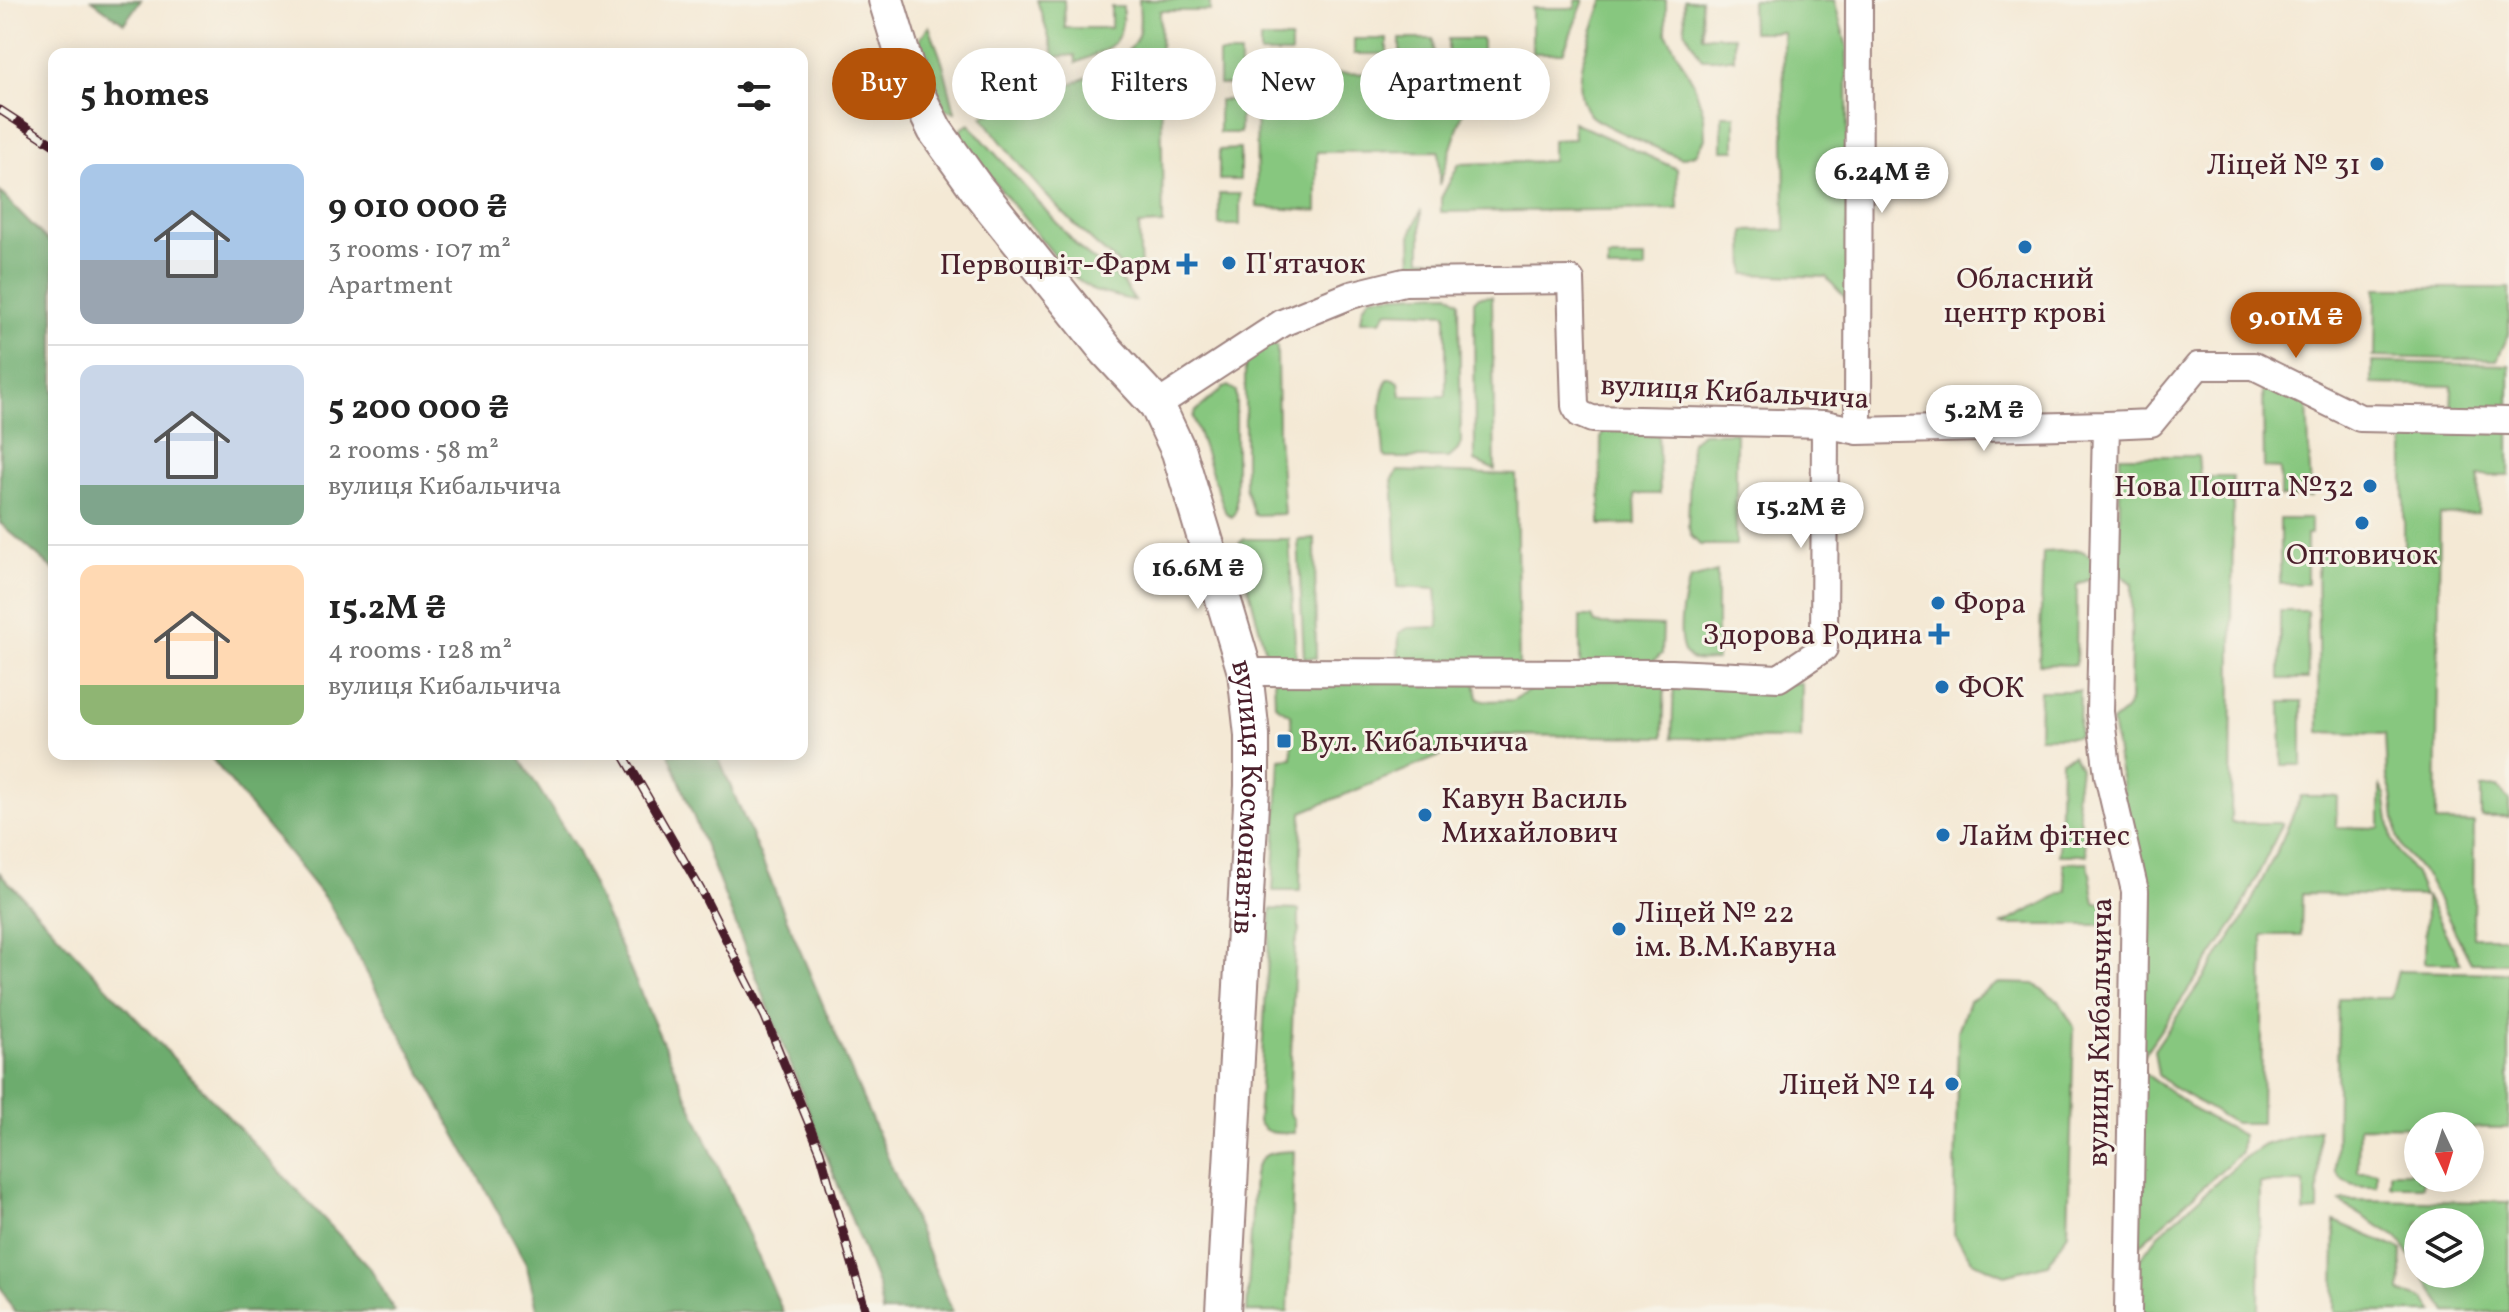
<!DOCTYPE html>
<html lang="en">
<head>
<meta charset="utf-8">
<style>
	body { margin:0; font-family:Vollkorn,serif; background:#f2f2f2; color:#222; height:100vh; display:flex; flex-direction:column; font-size:30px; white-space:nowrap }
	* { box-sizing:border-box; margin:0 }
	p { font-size:26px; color:#767676 }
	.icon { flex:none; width:44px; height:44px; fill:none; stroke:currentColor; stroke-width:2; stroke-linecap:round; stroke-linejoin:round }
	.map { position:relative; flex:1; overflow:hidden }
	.drawer { position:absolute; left:48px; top:48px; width:760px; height:712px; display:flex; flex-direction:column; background:#fff; border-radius:16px; box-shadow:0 4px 20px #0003 }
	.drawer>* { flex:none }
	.hud { position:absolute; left:832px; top:48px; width:760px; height:72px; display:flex; gap:16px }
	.needle { width:52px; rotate:176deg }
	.controls { position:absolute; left:2404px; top:1112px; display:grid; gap:16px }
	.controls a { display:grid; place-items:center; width:80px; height:80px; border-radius:50%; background:#fff; box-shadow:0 4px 20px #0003; font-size:40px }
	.price { position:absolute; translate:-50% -68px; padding:0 18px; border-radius:28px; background:#fff; color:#222; font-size:26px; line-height:52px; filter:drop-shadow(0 2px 4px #0008) }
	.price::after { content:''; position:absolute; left:50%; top:48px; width:24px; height:18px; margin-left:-12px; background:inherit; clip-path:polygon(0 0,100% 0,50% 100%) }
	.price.on { background:#b45309; color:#fff }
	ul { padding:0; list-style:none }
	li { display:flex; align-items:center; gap:24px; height:200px; padding:0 32px }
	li+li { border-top:2px solid #e0e0e0 }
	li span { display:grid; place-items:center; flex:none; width:224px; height:160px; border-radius:16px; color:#555 }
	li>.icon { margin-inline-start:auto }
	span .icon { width:96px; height:96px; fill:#fffc; stroke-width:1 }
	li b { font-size:34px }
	h2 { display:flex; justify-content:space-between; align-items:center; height:96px; padding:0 32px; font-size:34px }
	.tag { padding:0 28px; border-radius:36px; background:#fff; box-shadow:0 4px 20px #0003; font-size:28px; line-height:72px }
	.tag.on { background:#b45309; color:#fff }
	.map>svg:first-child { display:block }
	.green { fill:#87c77f; stroke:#687355; stroke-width:2 }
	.forest { fill:#6dac6e; stroke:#5c664c; stroke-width:2 }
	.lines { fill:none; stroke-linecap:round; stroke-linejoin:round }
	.minor-casing { stroke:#9f8480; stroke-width:30 }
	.tertiary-casing { stroke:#9f8480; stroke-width:38 }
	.minor { stroke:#fff; stroke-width:26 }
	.tertiary { stroke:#fff; stroke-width:34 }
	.rail-casing { stroke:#4a1f2b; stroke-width:9 }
	.rail { stroke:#f7f3e8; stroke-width:6; stroke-dasharray:18; stroke-linecap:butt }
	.poi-dot { fill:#1f6fb2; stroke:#f7f3e8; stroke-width:3 }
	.labels { text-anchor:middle; stroke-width:6; stroke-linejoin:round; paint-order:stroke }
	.poi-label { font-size:30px; fill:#4a1f2b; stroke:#f7f3e8; text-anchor:start }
	.street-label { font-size:30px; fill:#4a1f2b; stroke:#f7f3e8 }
</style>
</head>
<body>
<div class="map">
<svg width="2509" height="1312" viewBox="0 0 2509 1312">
	<rect width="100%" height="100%" fill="#f7f3e8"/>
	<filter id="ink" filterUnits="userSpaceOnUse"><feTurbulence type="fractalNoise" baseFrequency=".0125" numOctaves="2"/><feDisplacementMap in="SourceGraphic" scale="16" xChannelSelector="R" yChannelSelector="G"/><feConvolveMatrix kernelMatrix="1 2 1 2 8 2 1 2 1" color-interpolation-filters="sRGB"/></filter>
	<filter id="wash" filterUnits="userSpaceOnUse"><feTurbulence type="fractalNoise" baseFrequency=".006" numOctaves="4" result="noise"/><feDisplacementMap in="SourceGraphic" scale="32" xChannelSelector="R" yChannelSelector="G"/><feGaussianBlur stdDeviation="1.8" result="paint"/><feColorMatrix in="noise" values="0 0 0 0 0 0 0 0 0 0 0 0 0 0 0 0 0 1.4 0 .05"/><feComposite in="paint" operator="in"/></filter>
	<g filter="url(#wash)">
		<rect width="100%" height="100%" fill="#f4e9d5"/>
		<!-- green -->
		<path class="green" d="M1037 0H1064L1065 28H1111V7H1123C1123 47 1110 48 1076 63L1075 55 1055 57Z
			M1139 0H1210V11H1160L1163 224 1139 225 1141 274 1136 278C1076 231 1026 178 982 116 1021 102 1118 76 1137 38 1142 27 1139 11 1139 0Z
			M1576 0H1584L1563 53H1532V8H1575Z
			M1604 0H1666V33L1694 84 1704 115 1705 139 1696 154 1681 158C1663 150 1600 126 1590 115 1566 88 1593 28 1604 0Z
			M1684 0H1701L1702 36H1734V59H1702L1685 31Z
			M1751 0H1834L1847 47 1848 301 1826 277 1745 274 1744 231 1785 230 1783 32H1752Z
			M929 26 943 64 955 112 947 110 942 105 921 46 920 38Z
			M1260 39H1291V54H1260Z
			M1354 39H1387V54H1354Z
			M1400 39H1433L1434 54H1400Z
			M1448 39H1482V54H1448Z
			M1219 54H1240V85H1219Z
			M1256 73 1459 74 1467 100 1439 185V151L1317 152V211L1257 207Z
			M1219 100H1240V133H1219Z
			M1722 115H1735V150H1722Z
			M1573 122 1677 169 1678 209 1441 212V198L1459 164 1552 161V140L1574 139Z
			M969 124 1080 249 1122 282 1135 301 1094 291 1068 272 992 179 960 136 961 129Z
			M1240 149V180H1219V150Z
			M1219 194H1240V225H1219Z
			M1421 210V259H1455V271H1412L1411 234Z
			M1608 258H1645V270H1608Z
			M2376 288H2509V334L2497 360 2371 357H2375Z
			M1449 293 1459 301 1461 443 1458 450 1449 458H1387L1384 455C1383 431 1375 400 1388 379H1394L1399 382 1401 396H1446V313L1387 311 1381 321H1361L1363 307 1371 296Z
			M1492 296 1495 470 1475 461 1474 301 1478 297Z
			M1271 341 1277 347 1278 435 1284 514 1254 515 1245 487V367L1247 358Z
			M2372 362 2509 365V414L2451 412 2452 386 2372 384Z
			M2263 380 2307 401 2311 497H2280V469L2264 468Z
			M1228 386 1236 391V510L1232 517 1226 514 1193 417 1195 412 1223 388Z
			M2404 427 2509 429V476H2479L2478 514 2440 515 2436 822 2474 823 2473 937H2509V963H2471L2428 879 2403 850 2397 836 2392 794 2387 778 2385 734 2319 732 2317 553 2404 551Z
			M1604 428 1658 432 1660 494H1635L1636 524 1600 525 1601 439Z
			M1736 432V545H1700L1691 536 1688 526 1691 442 1702 433Z
			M2120 456H2198L2200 477H2233L2231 823H2283L2235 922 2142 1057 2123 790 2112 722 2124 712 2130 702 2132 584 2119 573Z
			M1398 471 1516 475 1519 666H1398L1399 633 1408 628 1439 627 1436 589 1398 587 1394 493 1392 480Z
			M2280 519H2311V534H2307V584H2280Z
			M1244 539H1289L1296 658H1267L1238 548V544Z
			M1315 539 1316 658H1304L1298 540Z
			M2080 550 2093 557 2092 578 2077 585 2076 665 2039 664 2043 552Z
			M1717 572V660C1710 660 1698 662 1691 659 1673 650 1682 593 1691 579Z
			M2280 611H2307L2308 679H2280Z
			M1580 617H1592L1595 623 1600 624 1663 626 1662 654 1647 666H1580Z
			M1274 678 1475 680 1478 698 1486 701 1513 700 1545 681 1665 680 1663 737 1492 735 1302 812 1300 891H1273L1280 759 1292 758 1291 715 1275 705Z
			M1674 679 1693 684 1802 683 1801 739 1672 738Z
			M2040 691H2080L2079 735 2075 737H2039Z
			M2281 702H2302V765H2282Z
			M2073 755 2080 768 2076 796 2087 855H2059L2061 760Z
			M2380 786 2385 794 2392 839 2399 853 2415 874 2424 896 2302 894 2301 935H2263L2261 1123H2234L2171 1086 2158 1075 2154 1050 2241 923 2282 840 2301 796H2337L2336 827 2380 828Z
			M2498 787 2509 801V817H2481V788Z
			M2088 862 2095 903H2110L2111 925H2001L2067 891 2063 863Z
			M2426 896 2461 963H2425Z
			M1271 909 1299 910V932L1295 945 1289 1113 1294 1120V1133C1281 1133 1264 1136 1258 1121Z
			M2398 971 2509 973V1128L2359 1126 2358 1172H2377V1186C2359 1186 2346 1187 2336 1171L2338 998H2391Z
			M1999 983 2034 984 2059 1001 2074 1027 2068 1233 2048 1264 2005 1275 1972 1261 1954 1234 1958 1031 1969 1001Z
			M2142 1071 2198 1112 2242 1135 2241 1152 2137 1247Z
			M2319 1129 2318 1211 2304 1212V1183H2260L2259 1312H2136L2137 1263 2159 1234 2244 1158 2264 1145Z
			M1294 1151 1288 1312H1247L1254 1174C1261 1150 1272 1153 1294 1151Z
			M2390 1172H2418V1178H2423V1186H2390Z
			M2344 1200 2509 1202V1312H2447L2422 1274H2470V1222H2418V1267L2398 1238 2340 1202Z
			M2335 1221 2402 1250 2400 1292 2425 1299 2434 1312H2334Z"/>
		<!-- forest -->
		<path class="forest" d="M92 0H141L124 23Z
			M0 192 54 247V570L0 523Z
			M208 754H517L576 848 783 1312H538L526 1263 328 902Z
			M669 754H717L953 1312H882L878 1287Z
			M0 873 371 1269 395 1312H14L0 1286Z"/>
	</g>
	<g filter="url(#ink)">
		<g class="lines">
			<defs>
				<path id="minor" d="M1157 405 1282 323 1351 295 1404 282 1571 280 1575 406 1580 414 1592 419 1825 424 1858 431 2106 425 2100 712 2108 775 2135 891 2128 1312
					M2106 425 2151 423 2198 366H2254L2360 418 2509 421
					M1858 431 1859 0
					M1245 672 1672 673 1779 678 1824 648 1825 424"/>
				<g id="tertiary">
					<path id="s1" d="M886 0 911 82 935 130 977 189 1107 351 1157 405 1179 452 1245 672 1252 735V786L1223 1312"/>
				</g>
			</defs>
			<!-- minor casing -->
			<use href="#minor" class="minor-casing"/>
			<!-- tertiary casing -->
			<use href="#tertiary" class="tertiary-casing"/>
			<!-- minor -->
			<use href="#minor" class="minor"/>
			<!-- tertiary -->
			<use href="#tertiary" class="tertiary"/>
			<defs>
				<path id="rail" d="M0 110 54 145
					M623 754 701 890 765 1017 820 1151 866 1312"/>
			</defs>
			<!-- rail casing -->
			<use href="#rail" class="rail-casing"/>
			<!-- rail -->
			<use href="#rail" class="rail"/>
		</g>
	</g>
	<!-- markers -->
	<g class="poi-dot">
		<circle cx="2377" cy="164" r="8"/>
		<circle cx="2025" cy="247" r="8"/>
		<circle cx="1229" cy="263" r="8"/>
		<path d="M1183 252h8v8h8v8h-8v8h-8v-8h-8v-8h8z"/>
		<circle cx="2370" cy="486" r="8"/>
		<circle cx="2362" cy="523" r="8"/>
		<circle cx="1938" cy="603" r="8"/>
		<path d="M1935 622h8v8h8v8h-8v8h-8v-8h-8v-8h8z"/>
		<circle cx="1942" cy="687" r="8"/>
		<rect x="1276" y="733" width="16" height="16" rx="4"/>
		<circle cx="1425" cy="815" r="8"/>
		<circle cx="1943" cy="835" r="8"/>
		<circle cx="1619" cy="929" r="8"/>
		<circle cx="1952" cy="1084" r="8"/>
	</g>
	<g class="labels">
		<!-- poi labels -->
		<g class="poi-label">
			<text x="2361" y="174" text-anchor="end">Ліцей № 31</text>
			<text x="1245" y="273">П'ятачок</text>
			<text x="1171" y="274" text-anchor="end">Первоцвіт-Фарм</text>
			<text x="2025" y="288" text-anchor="middle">Обласний<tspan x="2025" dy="34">центр крові</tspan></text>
			<text x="2354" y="496" text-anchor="end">Нова Пошта №32</text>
			<text x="2362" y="564" text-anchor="middle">Оптовичок</text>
			<text x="1954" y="613">Фора</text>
			<text x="1923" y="644" text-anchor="end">Здорова Родина</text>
			<text x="1958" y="697">ФОК</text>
			<text x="1300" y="751">Вул. Кибальчича</text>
			<text x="1441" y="808">Кавун Василь<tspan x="1441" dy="34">Михайлович</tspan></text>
			<text x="1959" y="845">Лайм фітнес</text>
			<text x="1635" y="922">Ліцей № 22<tspan x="1635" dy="34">ім. В.М.Кавуна</tspan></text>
			<text x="1936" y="1094" text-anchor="end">Ліцей № 14</text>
		</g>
		<!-- street labels -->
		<g class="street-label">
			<text transform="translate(1735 391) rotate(3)" y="10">вулиця Кибальчича</text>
			<text dy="10" stroke="none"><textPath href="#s1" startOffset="900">вулиця Космонавтів</textPath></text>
			<text transform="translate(2099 1032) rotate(-89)" y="10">вулиця Кибальчича</text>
		</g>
	</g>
</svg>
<div class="controls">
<a><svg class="needle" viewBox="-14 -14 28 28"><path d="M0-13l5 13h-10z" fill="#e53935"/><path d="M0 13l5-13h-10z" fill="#767676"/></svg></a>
<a><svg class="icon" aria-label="layers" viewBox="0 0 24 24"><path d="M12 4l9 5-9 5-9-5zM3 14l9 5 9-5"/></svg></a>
</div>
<b class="price" style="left:1882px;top:215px">6.24M ₴</b>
<b class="price on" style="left:2296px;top:360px">9.01M ₴</b>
<b class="price" style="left:1984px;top:453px">5.2M ₴</b>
<b class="price" style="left:1801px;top:550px">15.2M ₴</b>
<b class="price" style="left:1198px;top:611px">16.6M ₴</b>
<div class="hud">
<a class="tag on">Buy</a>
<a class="tag">Rent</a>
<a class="tag">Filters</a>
<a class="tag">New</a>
<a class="tag">Apartment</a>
</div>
<section class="drawer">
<h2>5 homes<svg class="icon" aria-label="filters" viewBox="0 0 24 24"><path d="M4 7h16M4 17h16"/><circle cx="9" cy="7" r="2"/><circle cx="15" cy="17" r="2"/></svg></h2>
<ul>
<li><span style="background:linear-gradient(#a9c7e8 60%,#9aa5b1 0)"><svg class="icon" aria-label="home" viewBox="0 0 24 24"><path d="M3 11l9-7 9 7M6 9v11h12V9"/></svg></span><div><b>9 010 000 ₴</b><p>3 rooms · 107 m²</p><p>Apartment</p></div></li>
<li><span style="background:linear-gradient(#c9d6e8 75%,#7fa58c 0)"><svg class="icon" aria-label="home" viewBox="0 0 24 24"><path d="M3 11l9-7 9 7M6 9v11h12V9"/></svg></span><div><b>5 200 000 ₴</b><p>2 rooms · 58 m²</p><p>вулиця Кибальчича</p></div></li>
<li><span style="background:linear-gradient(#ffd9b3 75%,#8fb573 0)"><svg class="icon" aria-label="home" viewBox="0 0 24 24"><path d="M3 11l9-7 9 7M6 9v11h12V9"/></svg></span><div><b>15.2M ₴</b><p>4 rooms · 128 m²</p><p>вулиця Кибальчича</p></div></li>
</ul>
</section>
</div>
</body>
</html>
